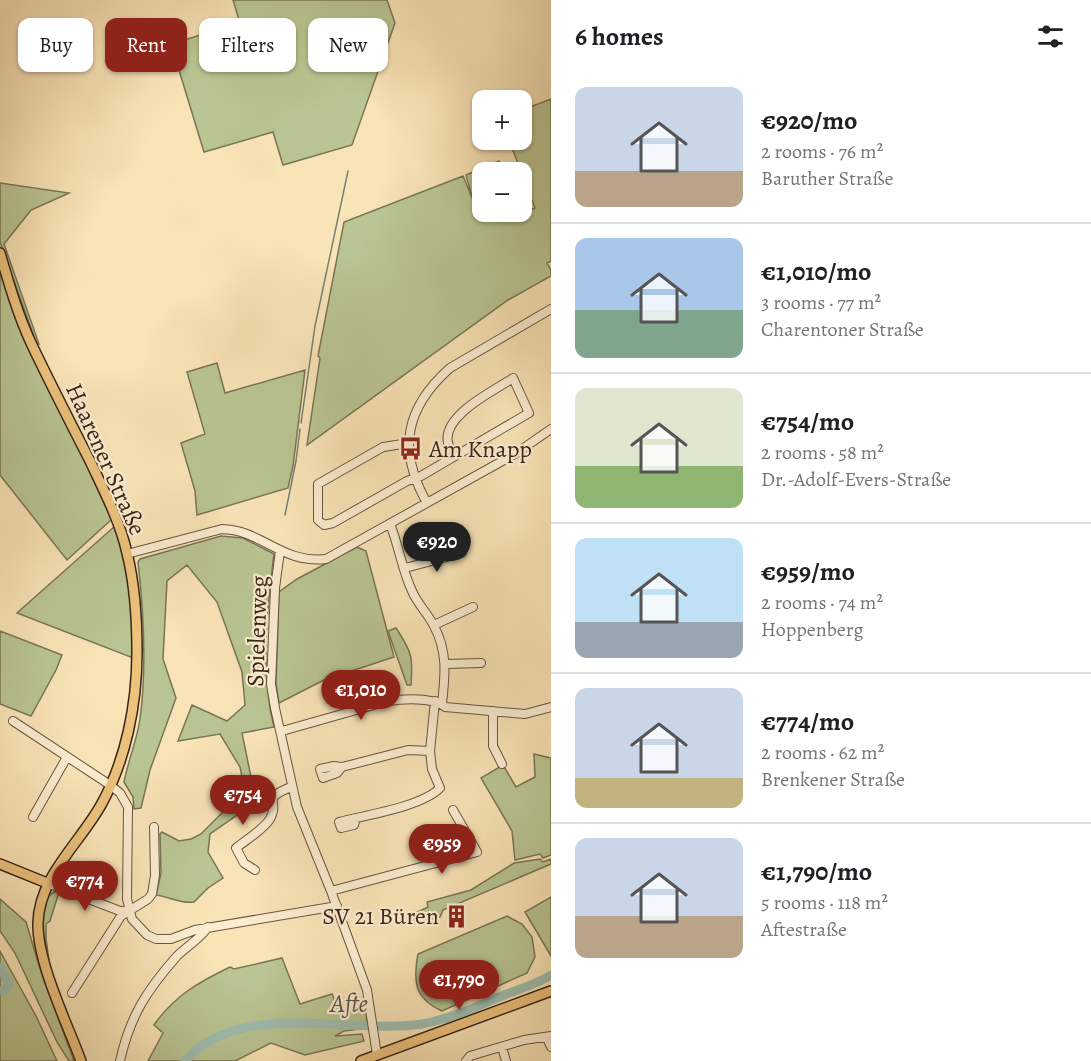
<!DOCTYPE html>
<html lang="en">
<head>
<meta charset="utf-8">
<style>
	body { margin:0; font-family:Alegreya,serif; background:#f6f6f6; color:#202124; height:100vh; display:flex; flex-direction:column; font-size:22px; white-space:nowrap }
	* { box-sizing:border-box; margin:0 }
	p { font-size:20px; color:#757577 }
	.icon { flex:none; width:33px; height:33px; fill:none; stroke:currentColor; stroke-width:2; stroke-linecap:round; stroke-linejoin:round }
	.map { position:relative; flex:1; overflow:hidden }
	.details { display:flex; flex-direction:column; background:#fff; width:540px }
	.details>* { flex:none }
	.hud { position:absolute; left:18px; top:18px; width:442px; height:54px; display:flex; gap:12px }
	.controls { position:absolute; left:472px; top:90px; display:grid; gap:12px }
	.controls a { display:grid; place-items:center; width:60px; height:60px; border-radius:12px; background:#fff; box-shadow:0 2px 4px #0004; font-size:30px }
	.price { position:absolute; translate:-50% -51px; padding:0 14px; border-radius:21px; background:#8f2418; color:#fff; font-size:20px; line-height:39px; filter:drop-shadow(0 2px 3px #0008) }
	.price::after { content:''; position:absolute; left:50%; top:36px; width:18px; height:14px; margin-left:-9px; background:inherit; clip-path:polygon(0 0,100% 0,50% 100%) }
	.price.current { background:#222; color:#fff }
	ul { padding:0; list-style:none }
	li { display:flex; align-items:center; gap:18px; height:150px; padding:0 24px }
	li+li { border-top:2px solid #e0e0e0 }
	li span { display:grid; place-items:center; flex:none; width:168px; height:120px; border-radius:12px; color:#555 }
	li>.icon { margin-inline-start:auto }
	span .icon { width:72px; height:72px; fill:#fffc; stroke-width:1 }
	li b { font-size:26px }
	h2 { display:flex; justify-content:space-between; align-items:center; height:72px; padding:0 24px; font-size:26px }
	.tag { padding:0 21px; border-radius:12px; background:#fff; box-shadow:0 2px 4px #0004; font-size:21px; line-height:54px }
	.tag.current { background:#8f2418; color:#fff }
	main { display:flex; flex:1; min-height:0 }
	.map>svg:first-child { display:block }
	.green { fill:#b9c592; stroke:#797556; stroke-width:1.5 }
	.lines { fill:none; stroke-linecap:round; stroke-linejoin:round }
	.stream { stroke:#768174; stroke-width:1.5 }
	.river { stroke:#9ebeb0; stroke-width:9 }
	.minor-casing { stroke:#695541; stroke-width:10 }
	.major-casing { stroke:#39251a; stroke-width:12 }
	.minor { stroke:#fbedd0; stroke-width:8 }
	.major { stroke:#ecc27c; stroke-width:9 }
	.labels { text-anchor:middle; stroke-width:4.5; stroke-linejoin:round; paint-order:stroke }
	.poi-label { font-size:24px; fill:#39251a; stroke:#fbedd0; text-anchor:start }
	.street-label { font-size:24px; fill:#39251a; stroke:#fbedd0 }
	.water-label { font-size:26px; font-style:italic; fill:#575347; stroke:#fbedd0 }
</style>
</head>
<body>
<main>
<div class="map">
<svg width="551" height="1061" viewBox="0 0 551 1061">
	<rect width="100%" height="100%" fill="#f9e4b7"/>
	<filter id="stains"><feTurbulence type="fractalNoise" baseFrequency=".00333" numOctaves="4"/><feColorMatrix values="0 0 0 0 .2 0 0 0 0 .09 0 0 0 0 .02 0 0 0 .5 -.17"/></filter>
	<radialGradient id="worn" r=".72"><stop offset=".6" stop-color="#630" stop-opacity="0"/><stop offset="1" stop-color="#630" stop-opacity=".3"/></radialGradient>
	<!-- green -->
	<path class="green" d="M233 0H387L395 23 352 145 283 165 273 132 204 152 171 44 240 23Z
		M551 99V261L547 263 551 270V276L508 300 307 445 320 358 318 356 344 222 463 176 473 200 466 175 499 161 502 168 514 163 518 172H483V212H521L522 214 535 208 509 140H522V110Z
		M0 183 69 193 31 210 4 244 39 344 37 345 0 242Z
		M0 269 112 519 67 560 0 475Z
		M217 363 225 393 305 370 293 466 288 488 197 515 195 491 181 443 205 434 187 372Z
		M115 526 125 564 132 608 133 658 17 613Z
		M221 536 243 538 274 554C267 609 260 672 274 727L242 733 253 787H262L266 795 210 834 208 852 223 878 208 888 194 902C181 904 170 897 156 895L161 873 160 834 162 832 179 841 191 839 201 834 234 801 246 796 240 767 220 734 178 741 192 705 227 721 245 705 242 672 217 602 187 565 167 581 163 659 176 698 150 770 141 808 134 809 133 797 124 782C128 761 137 740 140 719 147 667 144 614 138 562L140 559Z
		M357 547 366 551 394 657 324 680 279 703 276 683 279 592 297 579Z
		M396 628C412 652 413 657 411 685H407L388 631Z
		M0 631 62 655 56 670 31 716 0 704Z
		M534 754 551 758V855L543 858 540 854 515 860 512 831 481 778 503 765 516 787 535 777Z
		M540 859 543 862 551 859V864L443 910 440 917 412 924 408 919 409 916 428 907 427 902 471 890 514 863Z
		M54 892H59L50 921 46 924V939L49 960C44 944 36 902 54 892Z
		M551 897V956L525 912Z
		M0 899 26 922 41 972 74 1061H69L57 1042 15 953 0 931Z
		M507 916 522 924 532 937 535 957 527 973 442 1011C414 998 413 982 418 954Z
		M0 951 36 1016 57 1061H0Z
		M282 958 300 1004 332 994 341 1015 366 1008 367 1028 344 1031 335 1036 362 1034 364 1041 305 1055 271 1043 235 1061H148L163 1033 154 1025C174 996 199 982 230 967L234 969Z"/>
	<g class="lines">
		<!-- stream -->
		<path class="stream" d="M301 423 315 326 348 171
			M285 515 296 461 300 429"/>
		<!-- river -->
		<path class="river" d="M0 967 9 983 6 990 0 991
			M185 1061C239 998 350 1035 422 1024 451 1019 478 1006 504 995 520 989 537 984 551 975"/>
		<defs>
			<path id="minor" d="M409 443 383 447 318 484V520L324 525 333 523 407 481 421 476 529 413 513 378C494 391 442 415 448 443 449 447 453 452 455 456
				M427 503C397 450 405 408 450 368L551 309
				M390 524C399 546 402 570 412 591 417 603 428 614 434 626 448 652 445 676 442 704
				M280 551 275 588 271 684 275 708 297 807 331 891 367 990 377 1055
				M127 554 222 529C262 530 282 564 326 559L515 454 551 429
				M405 568 462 553
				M434 625 473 607
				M446 664 481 663
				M493 711V746L502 764
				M13 721 110 785 120 793 128 807 127 899 132 919 147 935 156 939H171L195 930 337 906
				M282 731 388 701C402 699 435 697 445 707L525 714 551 707
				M342 767 337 773 323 778 320 769 334 766 342 767 408 750 430 751
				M33 817 67 757
				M356 818 354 825 341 828 339 822C366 815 421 807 440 788L432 769 430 751 435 701
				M255 870 244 863 236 848C246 840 263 830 270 819 281 800 259 800 291 787
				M47 883 120 911H128
				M331 891 477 852 453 810
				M72 993 121 916 148 899 152 894 155 875 154 827
				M547 1038 551 1047
				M502 1047 506 1061
				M120 1061C130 1016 147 990 177 956 187 946 200 939 208 927
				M466 1061 470 1056 524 1040 551 1036"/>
			<path id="major" d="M0 253C9 284 18 315 31 343 50 383 70 422 90 461 104 491 120 521 127 553 135 585 137 620 137 652 137 704 126 760 101 805 79 844 39 877 38 923 37 962 67 1023 81 1061
				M0 864 47 883
				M361 1061 551 991"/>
		</defs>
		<!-- minor casing -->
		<use href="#minor" class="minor-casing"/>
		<!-- major casing -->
		<use href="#major" class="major-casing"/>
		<!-- minor -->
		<use href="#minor" class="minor"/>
		<!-- major -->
		<use href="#major" class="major"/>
	</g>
	<!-- icons -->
	<defs>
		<symbol id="bus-bare" viewBox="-9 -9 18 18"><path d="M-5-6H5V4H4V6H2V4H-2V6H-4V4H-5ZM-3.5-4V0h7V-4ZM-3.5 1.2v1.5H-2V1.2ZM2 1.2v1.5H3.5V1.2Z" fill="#8f2418" stroke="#fbedd0" stroke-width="2.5" paint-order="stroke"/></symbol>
		<symbol id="building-bare" viewBox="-9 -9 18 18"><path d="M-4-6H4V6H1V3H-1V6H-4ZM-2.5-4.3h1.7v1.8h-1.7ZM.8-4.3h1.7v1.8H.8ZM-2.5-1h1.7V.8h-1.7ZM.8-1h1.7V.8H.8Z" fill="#8f2418" stroke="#fbedd0" stroke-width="2.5" paint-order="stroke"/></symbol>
	</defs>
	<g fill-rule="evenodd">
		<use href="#bus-bare" x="394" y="432" width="33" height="33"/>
		<use href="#building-bare" x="440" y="900" width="33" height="33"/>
	</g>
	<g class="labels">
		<!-- poi labels -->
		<g class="poi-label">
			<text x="429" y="457">Am Knapp</text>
			<text x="439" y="924" text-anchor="end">SV 21 Büren</text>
		</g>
		<!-- street labels -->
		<g class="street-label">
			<text transform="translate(106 459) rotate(66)" y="8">Haarener Straße</text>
			<text transform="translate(257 631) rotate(-88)" y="8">Spielenweg</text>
		</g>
		<!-- water labels -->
		<g class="water-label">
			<text x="349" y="1012">Afte</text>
		</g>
	</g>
	<rect width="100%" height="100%" filter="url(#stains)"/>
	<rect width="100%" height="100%" fill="url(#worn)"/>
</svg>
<div class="controls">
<a>+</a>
<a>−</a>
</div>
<b class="price current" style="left:437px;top:573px">€920</b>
<b class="price" style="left:361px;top:721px">€1,010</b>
<b class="price" style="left:243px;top:826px">€754</b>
<b class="price" style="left:442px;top:875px">€959</b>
<b class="price" style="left:85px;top:912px">€774</b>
<b class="price" style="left:459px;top:1011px">€1,790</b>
<div class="hud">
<a class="tag">Buy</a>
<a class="tag current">Rent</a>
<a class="tag">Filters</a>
<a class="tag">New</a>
</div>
</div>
<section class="details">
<h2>6 homes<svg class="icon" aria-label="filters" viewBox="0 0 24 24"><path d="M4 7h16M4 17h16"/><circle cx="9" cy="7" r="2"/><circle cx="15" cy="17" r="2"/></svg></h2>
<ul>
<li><span style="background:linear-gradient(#c9d6e8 70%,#b9a48a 0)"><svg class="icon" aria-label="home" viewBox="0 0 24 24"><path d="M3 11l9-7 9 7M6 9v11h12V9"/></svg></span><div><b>€920/mo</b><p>2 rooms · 76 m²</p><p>Baruther Straße</p></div></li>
<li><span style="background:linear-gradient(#a9c7e8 60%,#7fa58c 0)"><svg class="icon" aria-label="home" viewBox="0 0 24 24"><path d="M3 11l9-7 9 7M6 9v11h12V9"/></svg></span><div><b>€1,010/mo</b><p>3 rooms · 77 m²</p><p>Charentoner Straße</p></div></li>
<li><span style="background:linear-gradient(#dfe7d0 65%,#8fb573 0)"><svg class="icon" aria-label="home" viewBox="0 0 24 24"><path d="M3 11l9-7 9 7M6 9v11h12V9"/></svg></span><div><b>€754/mo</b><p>2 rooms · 58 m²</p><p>Dr.-Adolf-Evers-Straße</p></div></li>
<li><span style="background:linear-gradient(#bfe0f5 70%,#9aa5b1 0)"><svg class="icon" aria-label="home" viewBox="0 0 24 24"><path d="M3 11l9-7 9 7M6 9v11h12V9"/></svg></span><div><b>€959/mo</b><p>2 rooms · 74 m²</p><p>Hoppenberg</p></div></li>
<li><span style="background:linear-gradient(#c9d6e8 75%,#c2b280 0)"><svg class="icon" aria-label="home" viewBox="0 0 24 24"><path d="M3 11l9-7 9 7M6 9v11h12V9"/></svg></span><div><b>€774/mo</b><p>2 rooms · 62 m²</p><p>Brenkener Straße</p></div></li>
<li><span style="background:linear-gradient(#c9d6e8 65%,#b9a48a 0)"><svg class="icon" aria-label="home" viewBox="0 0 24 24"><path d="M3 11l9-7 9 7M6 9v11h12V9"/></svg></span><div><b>€1,790/mo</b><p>5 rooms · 118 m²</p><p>Aftestraße</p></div></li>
</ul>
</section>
</main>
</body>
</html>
